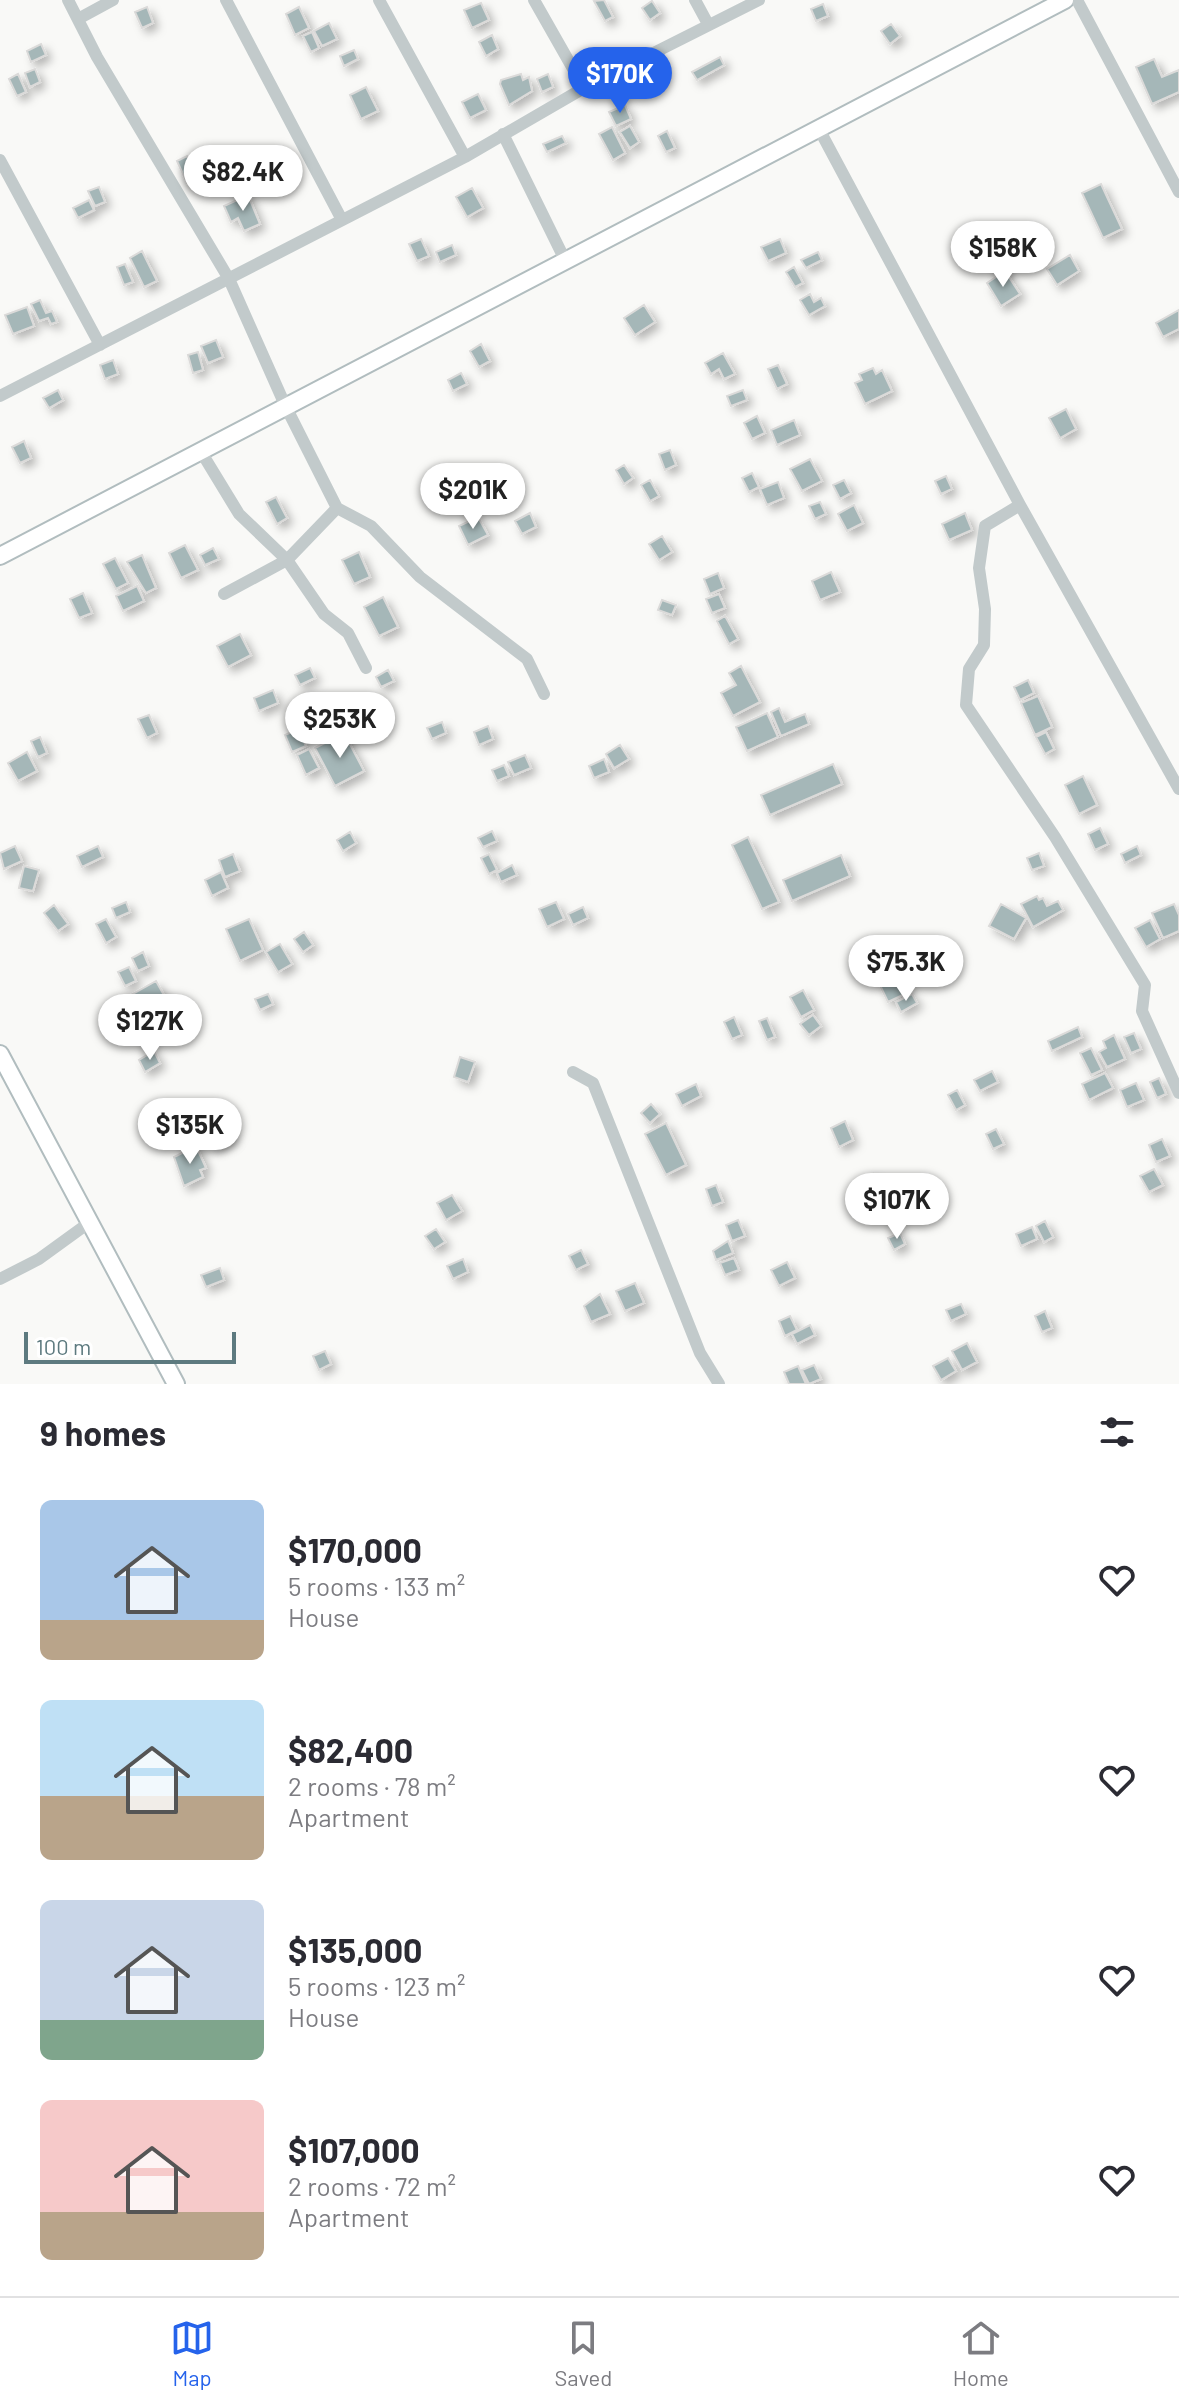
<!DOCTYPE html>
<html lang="en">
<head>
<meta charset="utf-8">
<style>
	body { margin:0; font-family:Barlow,sans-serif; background:#f7f7f7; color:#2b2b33; height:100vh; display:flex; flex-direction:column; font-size:30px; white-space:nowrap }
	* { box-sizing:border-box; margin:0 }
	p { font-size:26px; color:#7c7c81 }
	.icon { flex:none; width:44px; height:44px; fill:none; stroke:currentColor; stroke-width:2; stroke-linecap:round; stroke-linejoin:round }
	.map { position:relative; height:1384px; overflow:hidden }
	.sheet { display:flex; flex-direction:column; background:#fff; flex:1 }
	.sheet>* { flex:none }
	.scale { position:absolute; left:24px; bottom:20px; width:212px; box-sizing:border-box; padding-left:8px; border:4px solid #5d7a7f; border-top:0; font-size:22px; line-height:28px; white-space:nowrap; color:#5d7a7f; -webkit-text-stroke:6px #fff; paint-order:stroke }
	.price { position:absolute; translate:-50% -68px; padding:0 18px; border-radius:28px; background:#fff; color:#222; font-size:26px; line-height:52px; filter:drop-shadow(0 2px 4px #0008) }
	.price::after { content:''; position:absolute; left:50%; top:48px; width:24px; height:18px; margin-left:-12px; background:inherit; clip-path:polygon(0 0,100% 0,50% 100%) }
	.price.on { background:#2563eb; color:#fff }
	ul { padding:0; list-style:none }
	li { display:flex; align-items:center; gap:24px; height:200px; padding:0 40px }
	li span { display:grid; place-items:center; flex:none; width:224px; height:160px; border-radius:12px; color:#555 }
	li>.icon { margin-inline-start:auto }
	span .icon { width:96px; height:96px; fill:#fffc; stroke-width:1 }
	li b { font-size:34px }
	h2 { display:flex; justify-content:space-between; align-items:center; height:96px; padding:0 40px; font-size:34px }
	.tabs { display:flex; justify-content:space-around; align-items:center; height:112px; border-top:2px solid #e1e1e2; background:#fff; font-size:22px; color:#7c7c81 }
	.tabs a { display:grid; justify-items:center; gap:4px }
	.tabs .on { color:#2563eb }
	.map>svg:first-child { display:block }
	.building { fill:#a5b7b8; stroke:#dbdad9; stroke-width:2; filter:url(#shadow) }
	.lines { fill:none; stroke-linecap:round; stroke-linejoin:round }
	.secondary-casing { stroke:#b1bdbf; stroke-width:20 }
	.street { stroke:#c2cacb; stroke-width:12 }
	.secondary { stroke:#fff; stroke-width:16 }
</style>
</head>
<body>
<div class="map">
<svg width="1179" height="1384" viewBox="0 0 1179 1384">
	<defs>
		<filter id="shadow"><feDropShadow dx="5" dy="5" stdDeviation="4" flood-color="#0004"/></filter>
	</defs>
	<rect width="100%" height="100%" fill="#f9f9f7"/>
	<!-- building -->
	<path class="building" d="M604 0 613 17 605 21 594 1Z
		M652 1 660 13 650 20 642 8Z
		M481 3 489 20 472 28 464 10Z
		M823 4 828 16 816 21 811 9Z
		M147 7 153 23 142 28 135 12Z
		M299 7 309 28 295 35 286 14Z
		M329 23 337 39 322 46 314 31Z
		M891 24 900 36 890 44 881 31Z
		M312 32 319 48 311 52 303 36Z
		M492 35 498 49 486 56 479 42Z
		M41 44 46 55 31 62 27 51Z
		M354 50 358 59 344 66 340 56Z
		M720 57 724 65 697 80 692 72Z
		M1154 59 1162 77 1179 70V92L1152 104 1136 67Z
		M35 69 40 82 30 87 25 73Z
		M18 74 26 92 17 96 9 79Z
		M521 74 523 80 529 77 532 91 509 105 500 84 501 80Z
		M548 74 553 87 542 92 537 79Z
		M366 87 378 111 361 119 350 95Z
		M478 94 486 110 470 118 462 102Z
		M625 105 631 119 616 126 609 112Z
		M630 126 639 142 630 148 620 132Z
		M612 127 625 153 613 160 599 134Z
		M667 131 675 148 666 152 658 136Z
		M562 136 566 143 547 152 543 144Z
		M221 151 229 168 220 173 211 156Z
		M187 156 197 178 187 183 177 161Z
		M1101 184 1122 229 1103 238 1082 193Z
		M99 187 105 202 95 206 88 191Z
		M472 188 483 208 467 217 456 197Z
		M248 195 260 224 244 231 238 218 231 222 224 206Z
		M89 200 94 210 78 218 73 208Z
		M421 239 429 256 417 261 409 244Z
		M780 239 786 253 768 261 761 247Z
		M452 245 456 255 440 262 436 252Z
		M142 251 157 281 144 287 130 258Z
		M994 251 1005 267 997 272 987 256Z
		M818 252 822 260 806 268 801 260Z
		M1070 255 1079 271 1057 285 1047 269Z
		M125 264 133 282 124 285 117 267Z
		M794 267 803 283 795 287 786 272Z
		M1005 271 1020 294 1001 306 987 283Z
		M810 294 814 302 821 298 825 306 809 315 800 300Z
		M40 300 46 313 52 311 57 322 51 324 48 318 39 321 31 304Z
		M644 305 655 322 635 335 624 318Z
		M27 307 34 326 13 334 5 315Z
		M1179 310V329L1163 337 1156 323Z
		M216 340 223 357 208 363 201 346Z
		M481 344 490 361 479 367 470 351Z
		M198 352 203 370 193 373 188 355Z
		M723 353 735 374 724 379 719 369 711 374 705 363Z
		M113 360 118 374 105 379 100 365Z
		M778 365 787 384 777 389 768 369Z
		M873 368 876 374 882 370 892 391 865 404 855 383 862 380 859 374Z
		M461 373 467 384 453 391 448 380Z
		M58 390 63 400 49 408 43 398Z
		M743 390 747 400 731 406 727 396Z
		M1066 409 1076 429 1060 438 1049 418Z
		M757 416 765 433 752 439 744 423Z
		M794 420 800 435 777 445 771 430Z
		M24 441 31 458 20 463 12 447Z
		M670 450 676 465 665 470 659 454Z
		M810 459 822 481 802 491 790 469Z
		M624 465 633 478 624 484 616 470Z
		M752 473 759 487 749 492 742 478Z
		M946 476 952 489 941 494 935 481Z
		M650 480 659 496 650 501 641 485Z
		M844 480 851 493 840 499 833 485Z
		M778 482 784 498 767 505 760 489Z
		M276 497 287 518 277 524 266 502Z
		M820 502 826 514 815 519 809 506Z
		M854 505 863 523 847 531 838 514Z
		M530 513 536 527 522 534 515 521Z
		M965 513 972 530 949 540 942 524Z
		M478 517 488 535 468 545 459 526Z
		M662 536 672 552 659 560 649 544Z
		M185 545 198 570 181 578 169 553Z
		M213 548 219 559 205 565 200 555Z
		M359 552 370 577 354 584 342 560Z
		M142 555 156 588 146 593 127 562Z
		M115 558 128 583 116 589 103 564Z
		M831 572 840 592 820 600 812 581Z
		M718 573 724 588 710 594 704 579Z
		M137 586 144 601 123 611 116 596Z
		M83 593 92 613 79 618 70 599Z
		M719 594 725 608 712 613 706 599Z
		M383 597 398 627 379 636 364 607Z
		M662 600 676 605 672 615 658 610Z
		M725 616 738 639 729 644 717 621Z
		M240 634 251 655 228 667 217 646Z
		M741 666 760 702 733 716 721 693 736 685 729 673Z
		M310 668 315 678 300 685 295 675Z
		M388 670 394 681 381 687 376 677Z
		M1028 680 1034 693 1020 700 1014 687Z
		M273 690 278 703 259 711 254 698Z
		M1038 696 1052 727 1035 735 1021 703Z
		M779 708 785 722 805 714 809 724 781 736 771 712Z
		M767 713 778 737 747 751 736 727Z
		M149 715 157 733 147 738 138 719Z
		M442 722 446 733 432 739 427 728Z
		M488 726 493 739 479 745 474 732Z
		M298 729 306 746 292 752 285 735Z
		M1046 732 1054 749 1045 754 1036 737Z
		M344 733 364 771 335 786 315 748Z
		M40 737 47 753 38 757 31 741Z
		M620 745 629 759 614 768 606 754Z
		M309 749 319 768 306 775 297 755Z
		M27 752 37 771 18 781 8 763Z
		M525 755 531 768 514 775 508 762Z
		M604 759 609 772 594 778 589 766Z
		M833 764 842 784 770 815 761 795Z
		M504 765 509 776 497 781 492 770Z
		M1083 776 1097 805 1079 814 1065 785Z
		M1100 828 1108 844 1095 850 1088 834Z
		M492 831 497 841 483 847 478 838Z
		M350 832 356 843 343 851 337 840Z
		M748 837 779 902 762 909 732 845Z
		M15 846 22 861 4 869 0 853Z
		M98 846 103 857 82 867 77 856Z
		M1137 846 1141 855 1125 863 1121 854Z
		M1039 853 1044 866 1032 870 1027 858Z
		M233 854 240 871 225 877 219 860Z
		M489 854 497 870 489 874 481 858Z
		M841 855 850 876 792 901 783 880Z
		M512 865 517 875 501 882 497 873Z
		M24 866 39 870 33 891 19 888Z
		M221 872 228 888 212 896 205 880Z
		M1037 896 1039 900 1043 898 1047 906 1058 901 1063 910 1033 927 1021 904Z
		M126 902 130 912 116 918 112 908Z
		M556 902 564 919 547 927 539 909Z
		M1001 904 1026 918 1014 939 989 926Z
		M1174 904 1179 915V931L1163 938 1152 913Z
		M54 905 68 924 58 931 44 913Z
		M583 907 588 918 573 925 568 914Z
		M106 919 116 937 106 943 96 924Z
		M249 919 263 950 240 961 226 929Z
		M1150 920 1160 939 1146 947 1135 928Z
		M304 932 313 945 303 952 294 939Z
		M280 944 292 964 278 972 266 952Z
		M870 951 876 963 864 969 858 957Z
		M143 952 149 966 138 971 132 958Z
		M129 967 136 981 125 986 118 972Z
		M885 978 888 985 900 979 907 993 888 1002 878 981Z
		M156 981 165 997 140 1011 131 995Z
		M803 990 814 1010 801 1017 790 997Z
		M268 994 273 1004 260 1010 255 999Z
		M912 994 917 1003 901 1012 896 1002Z
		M175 1002 179 1012 164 1019 160 1009Z
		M813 1015 821 1026 809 1035 800 1024Z
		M734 1017 742 1035 732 1039 724 1022Z
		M767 1018 775 1037 767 1040 759 1021Z
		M1078 1027 1082 1037 1052 1051 1048 1041Z
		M1134 1033 1141 1049 1131 1053 1124 1037Z
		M1114 1035 1125 1059 1107 1067 1099 1052 1106 1048 1103 1041Z
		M1091 1048 1102 1070 1091 1075 1080 1053Z
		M154 1051 160 1063 145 1072 139 1060Z
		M460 1057 475 1062 468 1082 454 1077Z
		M992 1071 998 1082 980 1091 974 1080Z
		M1105 1073 1113 1088 1089 1100 1082 1084Z
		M1159 1078 1166 1094 1157 1098 1150 1082Z
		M1136 1083 1144 1100 1127 1107 1120 1090Z
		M696 1084 701 1096 682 1106 676 1094Z
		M957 1090 965 1105 956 1110 948 1095Z
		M651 1104 660 1114 650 1123 641 1113Z
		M212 1105 218 1117 203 1124 197 1113Z
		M222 1117 232 1138 214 1147 204 1126Z
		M845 1121 853 1140 839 1147 831 1128Z
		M666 1123 686 1165 666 1175 645 1134Z
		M996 1129 1004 1144 993 1149 986 1134Z
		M1162 1139 1170 1156 1156 1162 1149 1145Z
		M196 1146 206 1168 200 1170 203 1177 184 1186 174 1157Z
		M1154 1169 1163 1185 1149 1192 1140 1176Z
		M873 1174 878 1184 862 1192 857 1183Z
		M716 1185 723 1202 712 1206 706 1189Z
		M452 1195 462 1211 446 1220 437 1203Z
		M738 1220 745 1236 732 1241 726 1225Z
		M1045 1221 1053 1237 1044 1242 1036 1226Z
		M1032 1227 1037 1239 1021 1246 1016 1234Z
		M436 1229 445 1242 434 1249 425 1236Z
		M900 1233 905 1244 894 1250 888 1238Z
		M728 1241 733 1253 716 1260 713 1251Z
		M581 1250 588 1264 576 1270 569 1256Z
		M734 1258 739 1270 725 1275 720 1263Z
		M463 1259 468 1272 453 1279 447 1266Z
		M787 1262 795 1278 779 1286 771 1270Z
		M220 1268 224 1280 206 1287 201 1275Z
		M635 1283 644 1303 625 1311 616 1291Z
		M600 1294 610 1314 591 1322 584 1306Z
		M961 1304 966 1314 951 1321 946 1310Z
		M1045 1311 1052 1328 1042 1332 1035 1316Z
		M790 1316 797 1330 785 1336 779 1321Z
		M810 1325 815 1335 797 1344 792 1334Z
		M967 1343 977 1362 962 1370 952 1351Z
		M325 1351 331 1364 319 1370 313 1356Z
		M948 1358 956 1371 941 1380 933 1366Z
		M814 1365 821 1379 809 1384 802 1370Z
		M798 1366 806 1384H789L784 1372Z"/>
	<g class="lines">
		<defs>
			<path id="secondary" d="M0 556 1065 0
				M0 1054 176 1384"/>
		</defs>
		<!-- secondary casing -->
		<use href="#secondary" class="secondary-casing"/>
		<!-- street -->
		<path class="street" d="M68 0 97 57 229 279 285 405 337 508
			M226 0 342 220
			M379 0 465 157
			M534 0 584 88
			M695 0 708 24
			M1077 0 1179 192
			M78 19 113 0
			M819 129 1020 505 1179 789
			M503 134 565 260
			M0 160 100 345
			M0 396 465 157 584 88 759 0
			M200 450 239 514 287 560 324 614 348 633 366 668
			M1020 505 985 526 979 568 985 609 984 645 969 669 966 705 1055 837 1145 985 1142 1011 1179 1093
			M224 594 287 560 337 508 371 526 420 577 527 659 544 694
			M573 1072 593 1083 700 1353 719 1384
			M0 1279 39 1259 90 1222"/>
		<!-- secondary -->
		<use href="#secondary" class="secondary"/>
	</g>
</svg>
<div class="scale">100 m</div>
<b class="price on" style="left:620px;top:115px">$170K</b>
<b class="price" style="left:243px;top:213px">$82.4K</b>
<b class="price" style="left:1003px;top:289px">$158K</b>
<b class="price" style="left:473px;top:531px">$201K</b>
<b class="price" style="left:340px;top:760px">$253K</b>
<b class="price" style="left:906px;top:1003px">$75.3K</b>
<b class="price" style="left:150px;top:1062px">$127K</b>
<b class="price" style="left:190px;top:1166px">$135K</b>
<b class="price" style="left:897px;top:1241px">$107K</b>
</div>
<section class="sheet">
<h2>9 homes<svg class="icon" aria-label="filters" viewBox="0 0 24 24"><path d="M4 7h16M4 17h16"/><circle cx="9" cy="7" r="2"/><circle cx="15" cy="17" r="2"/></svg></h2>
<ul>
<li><span style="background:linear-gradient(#a9c7e8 75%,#b9a48a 0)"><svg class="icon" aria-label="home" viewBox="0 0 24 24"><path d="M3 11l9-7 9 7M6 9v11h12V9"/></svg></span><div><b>$170,000</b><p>5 rooms · 133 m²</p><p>House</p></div><svg class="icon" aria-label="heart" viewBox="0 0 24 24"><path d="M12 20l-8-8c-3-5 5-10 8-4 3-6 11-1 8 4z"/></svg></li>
<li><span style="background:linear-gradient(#bfe0f5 60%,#b9a48a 0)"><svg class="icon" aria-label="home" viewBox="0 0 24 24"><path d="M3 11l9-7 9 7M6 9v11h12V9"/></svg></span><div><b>$82,400</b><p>2 rooms · 78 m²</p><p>Apartment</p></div><svg class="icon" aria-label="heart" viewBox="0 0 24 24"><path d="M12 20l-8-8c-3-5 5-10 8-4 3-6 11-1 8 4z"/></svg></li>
<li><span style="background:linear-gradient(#c9d6e8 75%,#7fa58c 0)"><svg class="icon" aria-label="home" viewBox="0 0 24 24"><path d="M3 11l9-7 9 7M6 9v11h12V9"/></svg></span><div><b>$135,000</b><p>5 rooms · 123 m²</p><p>House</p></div><svg class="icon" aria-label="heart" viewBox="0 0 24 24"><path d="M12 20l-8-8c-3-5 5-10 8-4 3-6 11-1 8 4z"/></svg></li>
<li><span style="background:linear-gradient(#f6c9c9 70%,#b9a48a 0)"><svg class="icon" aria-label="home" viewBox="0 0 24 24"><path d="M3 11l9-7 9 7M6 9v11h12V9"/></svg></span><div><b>$107,000</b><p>2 rooms · 72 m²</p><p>Apartment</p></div><svg class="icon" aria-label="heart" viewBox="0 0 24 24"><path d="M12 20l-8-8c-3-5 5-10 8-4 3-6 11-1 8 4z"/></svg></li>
</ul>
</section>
<nav class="tabs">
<a class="on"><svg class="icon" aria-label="map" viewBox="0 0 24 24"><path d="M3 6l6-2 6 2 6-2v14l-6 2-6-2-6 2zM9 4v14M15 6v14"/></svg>Map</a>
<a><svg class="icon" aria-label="saved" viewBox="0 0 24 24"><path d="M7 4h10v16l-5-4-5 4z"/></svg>Saved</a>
<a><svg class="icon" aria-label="home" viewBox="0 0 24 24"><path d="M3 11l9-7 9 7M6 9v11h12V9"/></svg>Home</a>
</nav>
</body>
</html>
